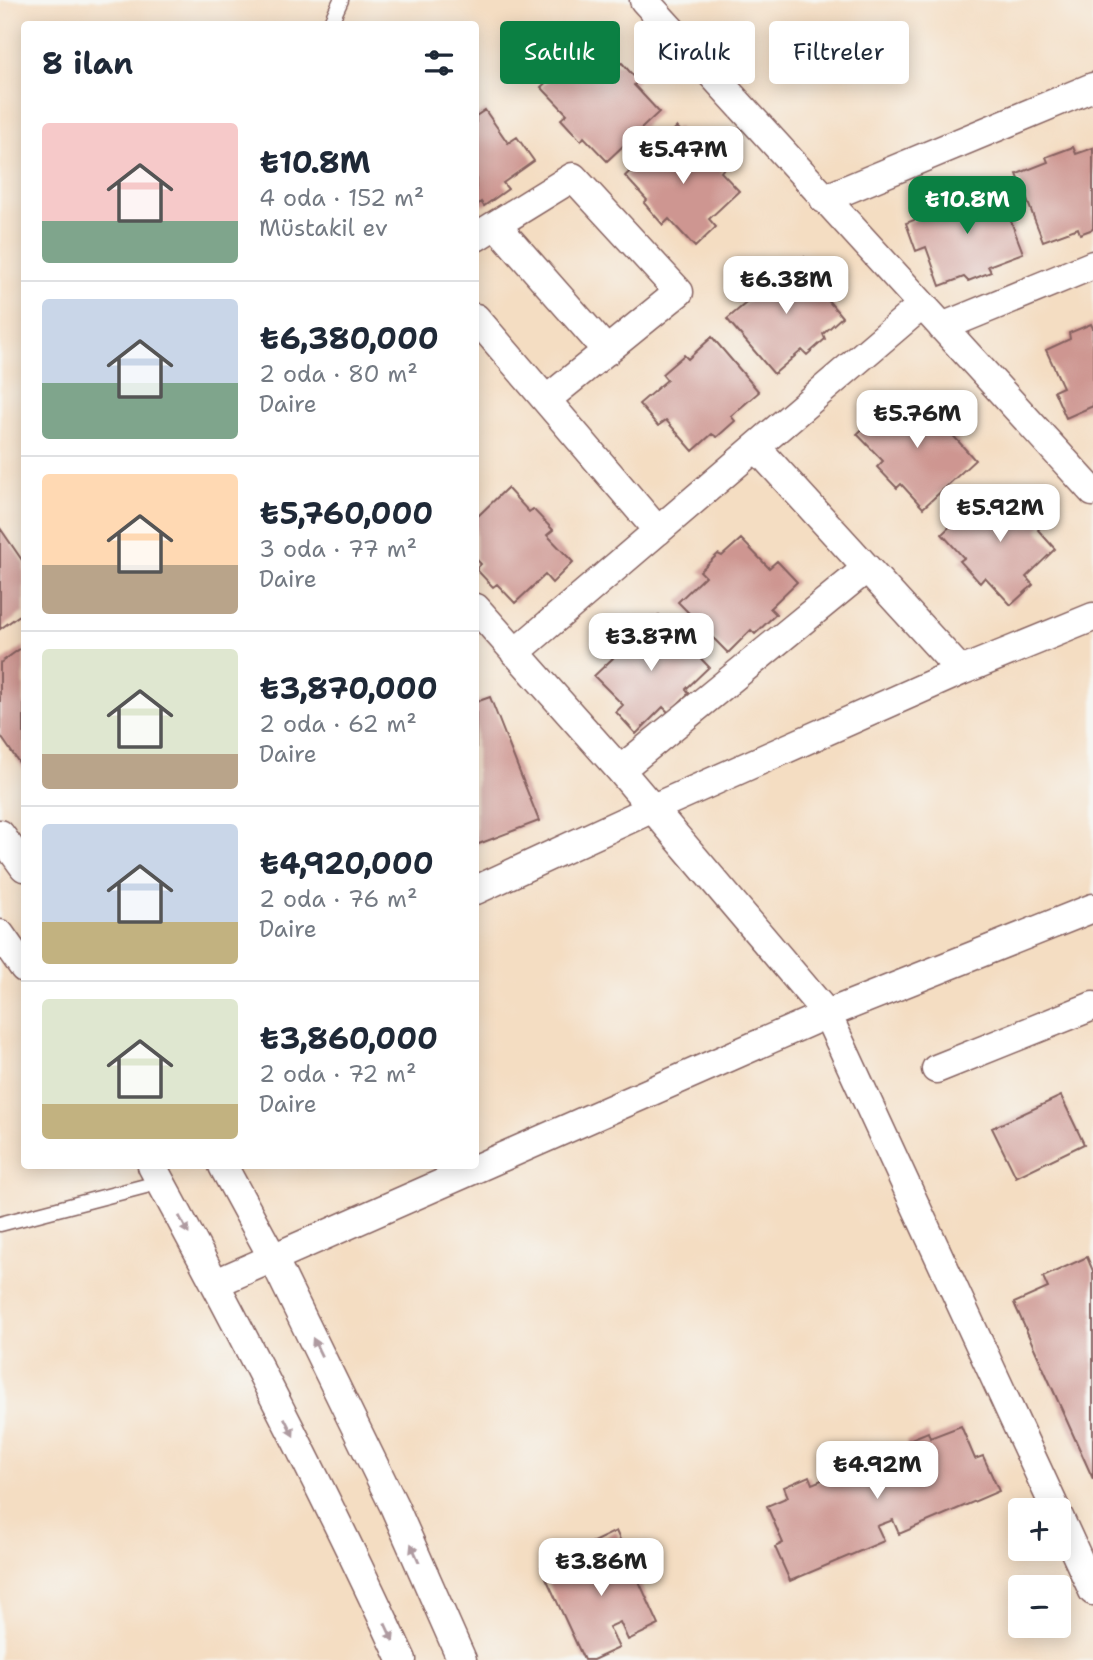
<!DOCTYPE html>
<html lang="tr">
<head>
<meta charset="utf-8">
<style>
	body { margin:0; font-family:"Shantell Sans",sans-serif; background:#f6f6f7; color:#1f2937; height:100vh; display:flex; flex-direction:column; font-size:26px; white-space:nowrap }
	* { box-sizing:border-box; margin:0 }
	p { font-size:23px; color:#747a83 }
	.icon { flex:none; width:38px; height:38px; fill:none; stroke:currentColor; stroke-width:2; stroke-linecap:round; stroke-linejoin:round }
	.map { position:relative; flex:1; overflow:hidden }
	.drawer { position:absolute; left:21px; top:21px; width:458px; height:1148px; display:flex; flex-direction:column; background:#fff; border-radius:7px; box-shadow:0 4px 18px #0003 }
	.drawer>* { flex:none }
	.guide { position:absolute; left:500px; top:21px; width:486px; height:63px; display:flex; gap:14px }
	.tools { position:absolute; left:1008px; top:1498px; display:grid; gap:14px }
	.tools a { display:grid; place-items:center; width:63px; height:63px; border-radius:7px; background:#fff; box-shadow:0 4px 18px #0003; font-size:35px }
	.price { position:absolute; translate:-50% -60px; padding:0 16px; border-radius:14px; background:#fff; color:#222; font-size:23px; line-height:46px; filter:drop-shadow(0 2px 4px #0008) }
	.price::after { content:''; position:absolute; left:50%; top:42px; width:21px; height:16px; margin-left:-10px; background:inherit; clip-path:polygon(0 0,100% 0,50% 100%) }
	.price.current { background:#0b8043; color:#fff }
	ul { padding:0; list-style:none }
	li { display:flex; align-items:center; gap:21px; height:175px; padding:0 21px }
	li+li { border-top:2px solid #e0e1e3 }
	li span { display:grid; place-items:center; flex:none; width:196px; height:140px; border-radius:7px; color:#555 }
	li>.icon { margin-inline-start:auto }
	span .icon { width:84px; height:84px; fill:#fffc; stroke-width:1 }
	li b { font-size:30px }
	h2 { display:flex; justify-content:space-between; align-items:center; height:84px; padding:0 21px; font-size:30px }
	.tag { padding:0 24px; border-radius:7px; background:#fff; box-shadow:0 4px 18px #0003; font-size:24px; line-height:63px }
	.tag.current { background:#0b8043; color:#fff }
	.map>svg:first-child { display:block }
	.building { fill:#ce9691 }
	.lines { fill:none; stroke-linecap:round; stroke-linejoin:round }
	.lane-casing { stroke:#866260; stroke-width:17 }
	.street-casing { stroke:#866260; stroke-width:31 }
	.lane { stroke:#fff; stroke-width:14 }
	.street { stroke:#fff; stroke-width:28 }
	.oneway { fill:#ae9aa0 }
</style>
</head>
<body>
<div class="map">
<svg width="1093" height="1660" viewBox="0 0 1093 1660">
	<rect width="100%" height="100%" fill="#f6f6f2"/>
	<filter id="ink" filterUnits="userSpaceOnUse"><feTurbulence type="fractalNoise" baseFrequency=".0143" numOctaves="2"/><feDisplacementMap in="SourceGraphic" scale="14" xChannelSelector="R" yChannelSelector="G"/><feConvolveMatrix kernelMatrix="1 2 1 2 8 2 1 2 1" color-interpolation-filters="sRGB"/></filter>
	<filter id="wash" filterUnits="userSpaceOnUse"><feTurbulence type="fractalNoise" baseFrequency=".00686" numOctaves="4" result="noise"/><feDisplacementMap in="SourceGraphic" scale="28" xChannelSelector="R" yChannelSelector="G"/><feGaussianBlur stdDeviation="1.57" result="paint"/><feColorMatrix in="noise" values="0 0 0 0 0 0 0 0 0 0 0 0 0 0 0 0 0 1.4 0 .05"/><feComposite in="paint" operator="in"/></filter>
	<g filter="url(#wash)">
		<rect width="100%" height="100%" fill="#f4ddc2"/>
		<g id="blocks">
			<!-- building -->
			<path class="building" d="M599 46 617 65 622 63 638 81 634 85 659 112 607 161 584 137 581 141 561 119 567 114 541 87 563 67 570 74Z
				M485 110 508 143 517 137 534 161 503 183 508 189 484 206 481 202 476 206V116Z
				M677 127 702 154 708 149 724 168 721 172 739 191 709 219 716 227 695 247 669 219 663 225 644 203 647 200 625 176Z
				M1073 147 1076 154 1093 148V229L1080 234 1078 228 1043 241 1017 174 1048 162 1046 157Z
				M997 185 1023 253 988 266 991 272 968 281 964 277 940 286 926 247 916 251 906 223 941 210 938 203 965 192 967 197Z
				M804 257 823 279 816 286 842 317 823 334 825 339 807 355 802 350 774 374 727 319 752 298 749 294 770 275 775 281Z
				M1091 324 1093 328V406L1066 418 1054 391 1063 387 1046 350 1070 339 1069 333Z
				M712 337 759 392 731 416 735 421 717 437 712 434 693 451 666 420 658 426 639 404 667 380 662 374 684 355 688 359Z
				M916 393 933 412 938 410 955 428 950 432 975 460 923 508 901 484 897 488 877 467 883 461 857 434 879 414 886 421Z
				M994 485 1019 512 1024 508 1041 526 1038 530 1055 549 1026 577 1033 585 1011 605 985 577 980 583 960 561 964 558 942 534Z
				M507 488 529 512 533 509 553 530 547 535 573 562 552 583 545 575 515 603 497 584 493 587 476 569 481 564 476 559V518Z
				M0 528 24 563V612L0 629Z
				M741 539 769 568 777 561 797 582 770 608 776 614 755 634 751 630 728 653 678 602 705 576 700 571 718 554 722 556Z
				M659 615 709 667 686 689 689 693 669 713 663 707 636 734 616 712 623 705 594 676 613 658 610 653 628 636 633 641Z
				M24 646V770L0 735V663Z
				M490 697 539 821 476 845V702Z
				M1061 1096 1084 1144 1016 1177 992 1128Z
				M1087 1257 1093 1271V1479L1014 1303 1048 1288 1043 1277Z
				M961 1426 975 1459 983 1456 999 1491 899 1534 893 1520 877 1526 884 1541 790 1581 775 1547 783 1543 767 1506 788 1497 784 1487 809 1476 812 1484 851 1468 858 1485 878 1477 872 1462 908 1447 906 1441 928 1432 930 1438Z
				M616 1531 659 1625 628 1640 620 1622 609 1627 619 1648 593 1660H584L541 1567 570 1554 582 1581 602 1571 589 1544Z"/>
		</g>
	</g>
	<g filter="url(#ink)">
		<use href="#blocks" fill-opacity="0" stroke="#866260" stroke-width="2"/>
		<g class="lines">
			<defs>
				<path id="lane" d="M330 24 341 0
					M0 1224 161 1182"/>
				<path id="street" d="M644 0 1093 492
					M824 199 1093 87
					M496 225 607 351
					M476 237 573 177 679 292 546 400
					M476 318 658 531
					M942 327 1093 265
					M756 447 961 671
					M476 608 620 770 827 1014 1056 1510
					M515 653 922 305
					M620 770 867 568
					M0 834 24 867
					M476 890 651 809 961 671 1093 617
					M0 934 24 968
					M936 1069 1093 1006
					M152 1166C240 1328 325 1492 402 1660
					M223 1166 273 1258 394 1506 462 1660
					M216 1283 827 1014 1093 908
					M1059 1517 1093 1591"/>
			</defs>
			<!-- lane casing -->
			<use href="#lane" class="lane-casing"/>
			<!-- street casing -->
			<use href="#street" class="street-casing"/>
			<!-- lane -->
			<use href="#lane" class="lane"/>
			<!-- street -->
			<use href="#street" class="street"/>
		</g>
		<!-- one-way arrows -->
		<defs><path id="oneway-solid" d="M-6-.8H1V-3.2L6.5 0L1 3.2V.8H-6Z" transform="scale(1.75)"/></defs>
		<g class="oneway">
			<use href="#oneway-solid" transform="translate(184 1225) rotate(62)"/>
			<use href="#oneway-solid" transform="translate(317 1347) rotate(-116)"/>
			<use href="#oneway-solid" transform="translate(289 1427) rotate(63)"/>
			<use href="#oneway-solid" transform="translate(415 1553) rotate(-114)"/>
			<use href="#oneway-solid" transform="translate(389 1632) rotate(65)"/>
		</g>
	</g>
</svg>
<div class="tools">
<a>+</a>
<a>−</a>
</div>
<b class="price" style="left:683px;top:186px">₺5.47M</b>
<b class="price current" style="left:967px;top:236px">₺10.8M</b>
<b class="price" style="left:786px;top:316px">₺6.38M</b>
<b class="price" style="left:917px;top:450px">₺5.76M</b>
<b class="price" style="left:1000px;top:544px">₺5.92M</b>
<b class="price" style="left:651px;top:673px">₺3.87M</b>
<b class="price" style="left:877px;top:1501px">₺4.92M</b>
<b class="price" style="left:601px;top:1598px">₺3.86M</b>
<div class="guide">
<a class="tag current">Satılık</a>
<a class="tag">Kiralık</a>
<a class="tag">Filtreler</a>
</div>
<section class="drawer">
<h2>8 ilan<svg class="icon" aria-label="filters" viewBox="0 0 24 24"><path d="M4 7h16M4 17h16"/><circle cx="9" cy="7" r="2"/><circle cx="15" cy="17" r="2"/></svg></h2>
<ul>
<li><span style="background:linear-gradient(#f6c9c9 70%,#7fa58c 0)"><svg class="icon" aria-label="home" viewBox="0 0 24 24"><path d="M3 11l9-7 9 7M6 9v11h12V9"/></svg></span><div><b>₺10.8M</b><p>4 oda · 152 m²</p><p>Müstakil ev</p></div></li>
<li><span style="background:linear-gradient(#c9d6e8 60%,#7fa58c 0)"><svg class="icon" aria-label="home" viewBox="0 0 24 24"><path d="M3 11l9-7 9 7M6 9v11h12V9"/></svg></span><div><b>₺6,380,000</b><p>2 oda · 80 m²</p><p>Daire</p></div></li>
<li><span style="background:linear-gradient(#ffd9b3 65%,#b9a48a 0)"><svg class="icon" aria-label="home" viewBox="0 0 24 24"><path d="M3 11l9-7 9 7M6 9v11h12V9"/></svg></span><div><b>₺5,760,000</b><p>3 oda · 77 m²</p><p>Daire</p></div></li>
<li><span style="background:linear-gradient(#dfe7d0 75%,#b9a48a 0)"><svg class="icon" aria-label="home" viewBox="0 0 24 24"><path d="M3 11l9-7 9 7M6 9v11h12V9"/></svg></span><div><b>₺3,870,000</b><p>2 oda · 62 m²</p><p>Daire</p></div></li>
<li><span style="background:linear-gradient(#c9d6e8 70%,#c2b280 0)"><svg class="icon" aria-label="home" viewBox="0 0 24 24"><path d="M3 11l9-7 9 7M6 9v11h12V9"/></svg></span><div><b>₺4,920,000</b><p>2 oda · 76 m²</p><p>Daire</p></div></li>
<li><span style="background:linear-gradient(#dfe7d0 75%,#c2b280 0)"><svg class="icon" aria-label="home" viewBox="0 0 24 24"><path d="M3 11l9-7 9 7M6 9v11h12V9"/></svg></span><div><b>₺3,860,000</b><p>2 oda · 72 m²</p><p>Daire</p></div></li>
</ul>
</section>
</div>
</body>
</html>
